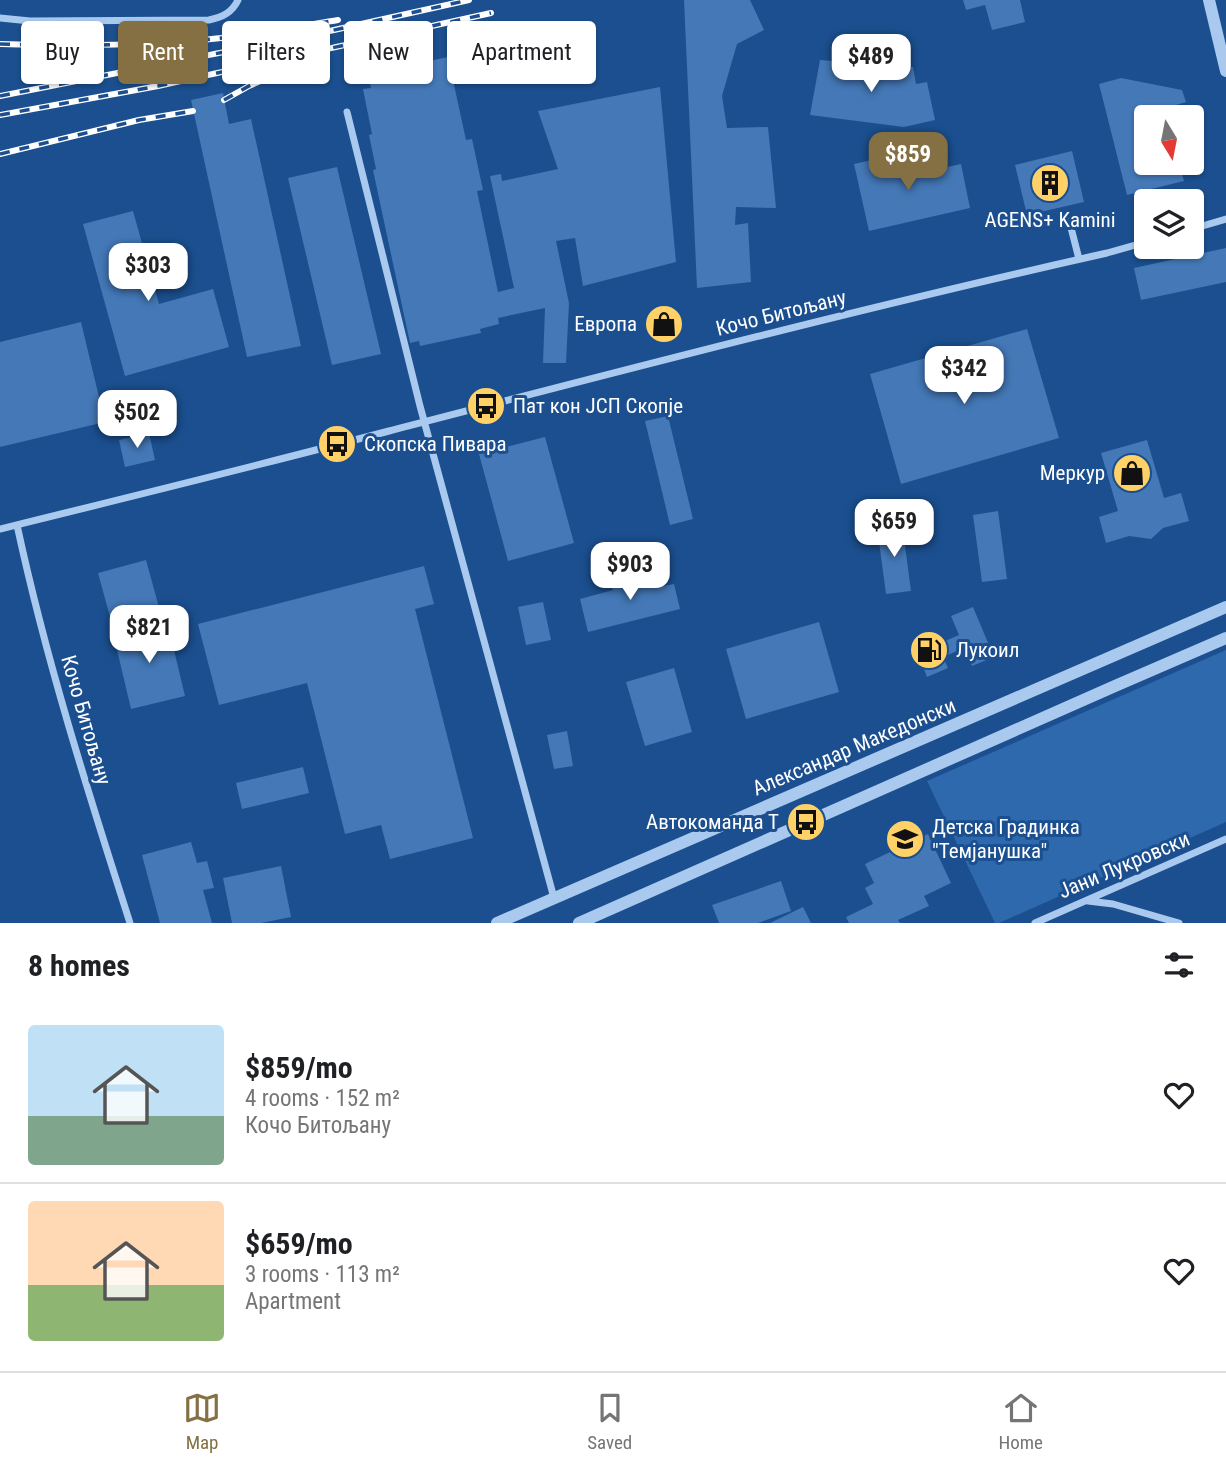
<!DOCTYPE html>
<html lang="en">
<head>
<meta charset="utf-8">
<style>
	body { margin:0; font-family:"Roboto Condensed",sans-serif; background:#f6f6f6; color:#202124; height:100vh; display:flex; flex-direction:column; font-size:26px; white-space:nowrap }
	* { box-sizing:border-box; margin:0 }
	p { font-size:23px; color:#757577 }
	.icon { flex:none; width:38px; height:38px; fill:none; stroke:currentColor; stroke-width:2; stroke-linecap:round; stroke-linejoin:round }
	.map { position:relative; height:923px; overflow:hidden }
	.details { display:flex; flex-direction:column; background:#fff; flex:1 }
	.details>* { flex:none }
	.banner { position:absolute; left:21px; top:21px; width:700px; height:63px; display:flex; gap:14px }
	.needle { width:46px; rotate:170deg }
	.fabs { position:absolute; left:1134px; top:105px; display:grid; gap:14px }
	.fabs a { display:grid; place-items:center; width:70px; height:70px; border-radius:7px; background:#fff; box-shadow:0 2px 5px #0004; font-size:35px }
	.price { position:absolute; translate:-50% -60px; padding:0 16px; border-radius:14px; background:#fff; color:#222; font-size:23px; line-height:46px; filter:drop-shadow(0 2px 4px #0008) }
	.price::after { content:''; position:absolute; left:50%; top:42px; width:21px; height:16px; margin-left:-10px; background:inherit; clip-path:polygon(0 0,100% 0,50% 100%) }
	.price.current { background:#847042; color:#fff }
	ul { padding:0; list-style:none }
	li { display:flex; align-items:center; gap:21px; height:175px; padding:0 28px }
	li+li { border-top:2px solid #e0e0e0 }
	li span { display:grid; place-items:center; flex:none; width:196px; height:140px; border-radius:7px; color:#555 }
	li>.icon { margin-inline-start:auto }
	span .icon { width:84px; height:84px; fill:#fffc; stroke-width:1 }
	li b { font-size:30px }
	h2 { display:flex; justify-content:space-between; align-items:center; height:84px; padding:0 28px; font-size:30px }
	.pill { padding:0 24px; border-radius:7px; background:#fff; box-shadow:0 2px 5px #0004; font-size:24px; line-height:63px }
	.pill.current { background:#847042; color:#fff }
	.dock { display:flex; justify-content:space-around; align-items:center; height:98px; border-top:2px solid #e0e0e0; background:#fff; font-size:19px; color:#757577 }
	.dock a { display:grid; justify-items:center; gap:4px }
	.dock .current { color:#847042 }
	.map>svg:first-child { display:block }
	.green { fill:#2e69ad }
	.building { fill:#4478b7 }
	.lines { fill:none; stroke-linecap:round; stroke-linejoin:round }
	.minor { stroke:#a9c9ee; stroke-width:7 }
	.tertiary { stroke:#a9c9ee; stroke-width:12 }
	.rail-casing { stroke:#fff; stroke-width:6 }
	.rail { stroke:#1b4f8f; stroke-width:3.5; stroke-dasharray:10; stroke-linecap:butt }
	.labels { text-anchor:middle; stroke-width:6; stroke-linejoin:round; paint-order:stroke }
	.poi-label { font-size:21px; fill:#fff; stroke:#1b4f8f; text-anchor:start }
	.street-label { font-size:21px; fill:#fff; stroke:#1b4f8f }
</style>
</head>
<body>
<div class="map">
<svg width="1226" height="923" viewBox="0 0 1226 923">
	<rect width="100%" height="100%" fill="#1b4f8f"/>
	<!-- green -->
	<path class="green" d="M1226 650V822L999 923H995L927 781Z"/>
	<!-- building -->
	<path class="building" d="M684 0H750L764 30 737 44 722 96 727 128 768 127 776 208 736 207 735 225 748 223 751 282 697 288Z
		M963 0H1020L1025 22 992 30 985 5 966 10Z
		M448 57 466 140 472 139 483 190 477 191 498 292 514 288 490 176 501 174 502 181 558 169 538 111 660 87 676 262 583 286 575 238 556 241 569 303 566 363H543L545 308 498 318 499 324 480 329 481 333 420 346 419 341 410 343 373 170 376 169 369 135 372 134 363 89 371 88 368 74Z
		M820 60 913 67 916 84 927 82 935 120 904 127 810 115Z
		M1121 78 1182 90 1186 102 1176 105 1179 117H1146V163H1179L1184 181 1127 195 1099 84Z
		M223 93 229 124 251 119 301 346 247 357 191 100Z
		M1072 151 1084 202 1027 215 1015 165Z
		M902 153 907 176 961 164 970 208 869 231 854 164Z
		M337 167 381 354 332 365 288 178Z
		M133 211 159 304 213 289 229 347 125 376 83 224Z
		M1226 248V282L1141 300 1134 268Z
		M81 322 105 422 0 447V342Z
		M1027 329 1059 438 901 484 870 374Z
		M668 416 693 519 670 525 645 421Z
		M149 433 155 460 125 467 119 440Z
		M545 437 574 543 508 561 479 454Z
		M1147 440 1164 498 1181 493 1189 521 1163 528 1151 539 1129 536 1106 543 1099 517 1118 511 1101 453Z
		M998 511 1007 579 982 582 973 515Z
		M902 523 911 591 886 594 877 527Z
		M146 560 160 611 112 624 98 573Z
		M424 566 434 604 415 609 473 838 390 859 381 825 345 834 307 683 219 705 198 624Z
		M659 572 663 586 674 584 680 609 588 632 580 599 613 590 611 584Z
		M543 602 551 640 526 645 518 607Z
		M973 607 994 657 972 666 964 648 943 657 948 668 927 677 913 641 934 632 938 644 959 635 951 616Z
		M167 621 185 696 131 709 113 633Z
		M819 622 839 692 746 719 726 649Z
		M674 668 692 732 645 746 626 682Z
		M567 731 573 766 554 769 547 735Z
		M303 767 309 793 242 809 236 783Z
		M928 834 951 883 924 896 929 906 898 920 900 923H849L846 917 873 904 865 888 874 883 865 864Z
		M191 842 197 863 207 861 214 888 203 890 212 923H160L142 855Z
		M281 866 291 917 261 923H232L223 878Z
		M781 881 791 911 758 923H719L712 905Z
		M803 907 811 923H770Z"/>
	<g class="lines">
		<!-- minor -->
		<path class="minor" d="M0 18 30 21 209 20C222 17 232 13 238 0
			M347 112 420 406 554 898
			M1068 216 1079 259
			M1192 229 1226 219
			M17 525C46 660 88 792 130 923
			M0 529C130 497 260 465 389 431 628 369 866 307 1107 253L1146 242
			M1088 901 1113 904 1179 923
			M1035 923 1226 839"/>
		<!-- tertiary -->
		<path class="tertiary" d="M1209 0 1226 71
			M497 923 1226 607
			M579 923 1115 686 1226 638"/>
		<defs>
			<path id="rail" d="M0 44C77 46 154 46 231 37 267 32 302 26 338 20
				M0 96 316 34 469 0
				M224 100 249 86 309 60
				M0 115 158 86 491 13
				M0 154 139 120 193 111"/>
		</defs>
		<!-- rail casing -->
		<use href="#rail" class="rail-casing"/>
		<!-- rail -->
		<use href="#rail" class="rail"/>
	</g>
	<!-- icons -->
	<defs>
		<symbol id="building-disc" viewBox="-11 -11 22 22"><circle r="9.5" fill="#ffd166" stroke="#1b4f8f"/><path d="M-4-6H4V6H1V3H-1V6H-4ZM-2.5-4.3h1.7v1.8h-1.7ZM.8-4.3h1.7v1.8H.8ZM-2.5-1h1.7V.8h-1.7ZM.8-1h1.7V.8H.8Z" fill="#111"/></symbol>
		<symbol id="shop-disc" viewBox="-11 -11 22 22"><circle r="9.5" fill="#ffd166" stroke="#1b4f8f"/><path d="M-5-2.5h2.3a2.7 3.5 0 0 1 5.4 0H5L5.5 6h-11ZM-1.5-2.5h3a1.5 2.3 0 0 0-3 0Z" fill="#111"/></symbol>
		<symbol id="bus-disc" viewBox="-11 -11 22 22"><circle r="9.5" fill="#ffd166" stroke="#1b4f8f"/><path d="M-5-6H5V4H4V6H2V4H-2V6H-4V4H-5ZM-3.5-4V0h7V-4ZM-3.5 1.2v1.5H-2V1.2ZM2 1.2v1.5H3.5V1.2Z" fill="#111"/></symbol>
		<symbol id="fuel-disc" viewBox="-11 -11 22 22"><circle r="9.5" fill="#ffd166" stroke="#1b4f8f"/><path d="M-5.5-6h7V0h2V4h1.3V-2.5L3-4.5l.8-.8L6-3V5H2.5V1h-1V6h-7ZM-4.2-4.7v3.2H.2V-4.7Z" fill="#111"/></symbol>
		<symbol id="school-disc" viewBox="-11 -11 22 22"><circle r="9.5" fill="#ffd166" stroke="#1b4f8f"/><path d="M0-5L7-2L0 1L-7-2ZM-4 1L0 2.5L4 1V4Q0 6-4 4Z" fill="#111"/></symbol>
	</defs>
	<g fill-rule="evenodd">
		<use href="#building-disc" x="1028" y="161" width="44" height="44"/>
		<use href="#shop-disc" x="642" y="302" width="44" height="44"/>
		<use href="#bus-disc" x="464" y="384" width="44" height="44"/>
		<use href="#bus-disc" x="315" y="422" width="44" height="44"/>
		<use href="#shop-disc" x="1110" y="451" width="44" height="44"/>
		<use href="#fuel-disc" x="907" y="628" width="44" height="44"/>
		<use href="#bus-disc" x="784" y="800" width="44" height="44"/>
		<use href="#school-disc" x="883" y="817" width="44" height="44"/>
	</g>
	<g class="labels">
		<!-- poi labels -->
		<g class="poi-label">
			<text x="1050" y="227" text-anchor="middle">AGENS+ Kamini</text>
			<text x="637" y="331" text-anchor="end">Европа</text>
			<text x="513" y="413">Пат кон ЈСП Скопје</text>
			<text x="364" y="451">Скопска Пивара</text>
			<text x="1105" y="480" text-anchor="end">Меркур</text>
			<text x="956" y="657">Лукоил</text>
			<text x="779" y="829" text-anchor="end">Автокоманда Т</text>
			<text x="932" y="834">Детска Градинка<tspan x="932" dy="24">"Темјанушка"</tspan></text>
		</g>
		<!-- street labels -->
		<g class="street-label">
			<text transform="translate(781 313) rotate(-14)" y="7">Кочо Битољану</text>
			<text transform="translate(86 720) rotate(74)" y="7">Кочо Битољану</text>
			<text transform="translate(854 747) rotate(-23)" y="7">Александар Македонски</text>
			<text transform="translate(1124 865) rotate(-23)" y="7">Јани Лукровски</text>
		</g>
	</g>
</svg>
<div class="fabs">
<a><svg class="needle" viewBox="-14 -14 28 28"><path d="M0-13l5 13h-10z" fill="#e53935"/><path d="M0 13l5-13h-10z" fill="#757577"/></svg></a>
<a><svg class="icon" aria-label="layers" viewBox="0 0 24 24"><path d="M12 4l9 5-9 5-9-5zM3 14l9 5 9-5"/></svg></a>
</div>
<b class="price" style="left:871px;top:94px">$489</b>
<b class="price current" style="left:908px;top:192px">$859</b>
<b class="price" style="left:148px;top:303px">$303</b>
<b class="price" style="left:964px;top:406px">$342</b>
<b class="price" style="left:137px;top:450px">$502</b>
<b class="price" style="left:894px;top:559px">$659</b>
<b class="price" style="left:630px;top:602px">$903</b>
<b class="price" style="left:149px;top:665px">$821</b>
<div class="banner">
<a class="pill">Buy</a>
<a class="pill current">Rent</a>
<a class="pill">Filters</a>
<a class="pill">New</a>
<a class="pill">Apartment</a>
</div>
</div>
<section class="details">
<h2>8 homes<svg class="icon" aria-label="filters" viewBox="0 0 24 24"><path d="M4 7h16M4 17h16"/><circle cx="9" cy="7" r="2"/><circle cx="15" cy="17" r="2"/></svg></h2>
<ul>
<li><span style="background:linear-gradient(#bfe0f5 65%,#7fa58c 0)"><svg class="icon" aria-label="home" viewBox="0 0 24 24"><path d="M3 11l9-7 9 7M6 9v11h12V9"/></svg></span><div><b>$859/mo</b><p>4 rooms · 152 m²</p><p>Кочо Битољану</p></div><svg class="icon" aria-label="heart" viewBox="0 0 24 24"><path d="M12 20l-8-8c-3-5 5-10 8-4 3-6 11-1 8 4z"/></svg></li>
<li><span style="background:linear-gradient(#ffd9b3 60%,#8fb573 0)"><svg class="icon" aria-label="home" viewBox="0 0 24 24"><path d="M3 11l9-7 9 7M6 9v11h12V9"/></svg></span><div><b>$659/mo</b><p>3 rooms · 113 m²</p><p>Apartment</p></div><svg class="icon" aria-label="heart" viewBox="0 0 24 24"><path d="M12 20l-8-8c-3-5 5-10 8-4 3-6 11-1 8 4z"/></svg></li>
</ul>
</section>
<nav class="dock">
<a class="current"><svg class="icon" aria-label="map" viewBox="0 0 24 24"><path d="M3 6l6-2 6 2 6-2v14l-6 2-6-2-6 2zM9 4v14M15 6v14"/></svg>Map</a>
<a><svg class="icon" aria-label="saved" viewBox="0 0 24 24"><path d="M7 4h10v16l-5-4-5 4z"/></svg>Saved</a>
<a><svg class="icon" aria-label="home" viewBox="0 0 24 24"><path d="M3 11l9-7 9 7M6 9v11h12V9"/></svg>Home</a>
</nav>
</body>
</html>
